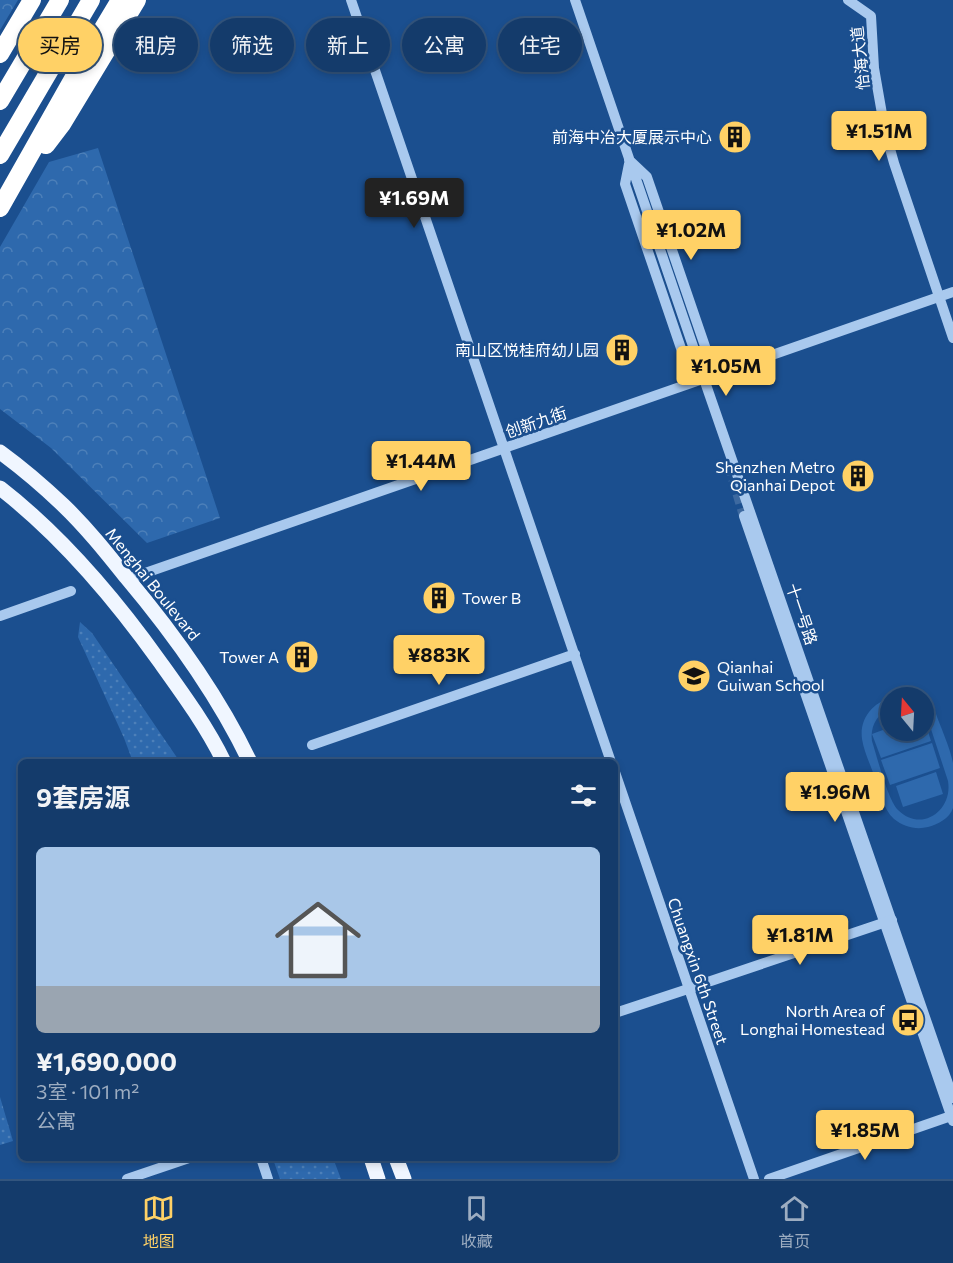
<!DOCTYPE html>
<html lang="zh">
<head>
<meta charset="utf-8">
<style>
	body { margin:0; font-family:Commissioner,"Noto Sans SC",sans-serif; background:#214673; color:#f1f3f6; height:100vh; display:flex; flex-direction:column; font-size:22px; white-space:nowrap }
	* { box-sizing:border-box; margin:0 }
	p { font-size:20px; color:#9dadc1 }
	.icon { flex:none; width:33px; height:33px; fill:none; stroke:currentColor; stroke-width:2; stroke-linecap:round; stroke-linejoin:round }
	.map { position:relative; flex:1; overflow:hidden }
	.drawer { position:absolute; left:18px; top:759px; width:600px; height:402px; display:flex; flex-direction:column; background:#143b6b; border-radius:9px; box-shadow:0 3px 9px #0003,0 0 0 2px #33557e }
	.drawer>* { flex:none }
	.guide { position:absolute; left:18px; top:18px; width:600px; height:54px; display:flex; gap:12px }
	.needle { width:39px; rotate:342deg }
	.tools { position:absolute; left:880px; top:687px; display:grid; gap:12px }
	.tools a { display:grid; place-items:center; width:54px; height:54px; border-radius:50%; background:#143b6b; box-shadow:0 3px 9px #0003,0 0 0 2px #33557e; font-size:30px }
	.price { position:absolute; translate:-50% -51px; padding:0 14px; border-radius:6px; background:#ffd166; color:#111; font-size:20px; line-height:39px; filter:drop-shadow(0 2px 3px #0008) }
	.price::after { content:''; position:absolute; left:50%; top:36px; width:18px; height:14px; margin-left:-9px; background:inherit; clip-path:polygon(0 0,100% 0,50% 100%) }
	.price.active { background:#222; color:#fff }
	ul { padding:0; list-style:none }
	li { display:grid; align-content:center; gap:12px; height:318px; padding:0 18px }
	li+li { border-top:2px solid #33557e }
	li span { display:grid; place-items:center; height:186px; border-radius:9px; color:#555 }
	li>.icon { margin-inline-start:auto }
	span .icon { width:108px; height:108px; fill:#fffc; stroke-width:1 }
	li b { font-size:26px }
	h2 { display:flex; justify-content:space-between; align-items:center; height:72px; padding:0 18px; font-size:26px }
	.chip { padding:0 21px; border-radius:27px; background:#143b6b; box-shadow:0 3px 9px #0003,0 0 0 2px #33557e; font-size:21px; line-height:54px }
	.chip.active { background:#ffd166; color:#111 }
	.tab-bar { display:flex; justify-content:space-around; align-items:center; height:84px; border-top:2px solid #33557e; background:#143b6b; font-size:16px; color:#9dadc1 }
	.tab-bar a { display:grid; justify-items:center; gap:3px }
	.tab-bar .active { color:#ffd166 }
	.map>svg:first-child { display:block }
	.grass { fill:url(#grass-dots) }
	.forest { fill:url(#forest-crowns) }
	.garden { fill:#2e69ad }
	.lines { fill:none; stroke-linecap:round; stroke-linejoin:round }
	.minor-tunnel { stroke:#3d69a0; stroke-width:10; stroke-dasharray:10 5; stroke-linecap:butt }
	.minor { stroke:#a9c9ee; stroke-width:10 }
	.major { stroke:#f0f6ff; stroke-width:15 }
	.highway { stroke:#fff; stroke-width:18 }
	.minor-bridge { stroke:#a9c9ee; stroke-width:10 }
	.labels { text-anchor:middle; stroke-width:5; stroke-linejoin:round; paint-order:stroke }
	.street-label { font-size:16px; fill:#fff; stroke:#1b4f8f }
	.poi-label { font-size:16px; fill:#fff; stroke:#1b4f8f; text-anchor:end }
</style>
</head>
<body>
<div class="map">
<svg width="953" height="1179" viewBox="0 0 953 1179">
	<defs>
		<pattern id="grass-dots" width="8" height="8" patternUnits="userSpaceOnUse" patternTransform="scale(1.5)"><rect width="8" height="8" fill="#2e69ad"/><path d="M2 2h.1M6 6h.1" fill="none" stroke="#4d80b9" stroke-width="1.8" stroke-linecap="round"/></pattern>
		<pattern id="forest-crowns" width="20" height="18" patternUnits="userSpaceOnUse" patternTransform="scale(1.5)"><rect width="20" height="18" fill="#2e69ad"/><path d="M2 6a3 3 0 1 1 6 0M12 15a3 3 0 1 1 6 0" fill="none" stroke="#4d80b9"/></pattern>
	</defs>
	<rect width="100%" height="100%" fill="#1b4f8f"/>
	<!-- grass -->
	<path class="grass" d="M80 622 92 633 180 762H133L124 738 78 637Z
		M0 1097 13 1141 0 1145Z
		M286 1158H333L341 1179H280L274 1162Z"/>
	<!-- forest -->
	<path class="forest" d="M0 0H18L0 30Z
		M98 148 220 518 147 543 51 448 0 409V247L49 162Z"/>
	<!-- garden -->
	<path class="garden" d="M895 696 910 697 891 698V708C877 714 870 726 872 741 877 757 888 800 898 810 921 833 953 811 948 781L930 726 924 716V704L931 712 935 711C940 726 950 747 953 763 953 771 953 781 953 790 953 795 953 803 953 808 950 818 937 825 928 827 916 830 904 827 894 819 883 809 880 792 875 778 871 766 864 752 862 739 859 717 875 701 895 696Z
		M924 719 931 741 881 758 872 734 891 727V730H924Z
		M932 743 940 768 890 785 881 760Z
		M936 772 943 794 903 807 896 786Z"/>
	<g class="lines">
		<!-- minor-tunnel -->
		<path class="minor-tunnel" d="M695 352 704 381
			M729 465 744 516"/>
		<!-- minor -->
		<path class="minor" d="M351 0 611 762
			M575 0 695 352
			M848 0 871 16 874 68 885 131 894 163 953 338
			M629 160 647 177 708 355 704 379 953 1098
			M629 164 625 184 686 363 704 379
			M744 516 953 1121
			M128 579 953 292
			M0 616 71 591
			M312 745 575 654
			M615 772 754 1179
			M615 1013 694 987
			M261 1158 268 1179
			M127 1179 189 1158
			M769 1179 951 1116"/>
		<!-- major -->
		<path class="major" d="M0 452C22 468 43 486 63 505 86 527 106 552 126 577 174 634 218 695 250 762
			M0 488C62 536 115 599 160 662 183 694 207 727 224 762
			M371 1158 378 1179
			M396 1158 404 1179"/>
		<!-- highway -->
		<path class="highway" d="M0 54 32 0
			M0 101 60 0
			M46 145 62 124 137 0
			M0 155 91 0
			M0 208 78 70 120 0"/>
		<!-- minor-bridge -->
		<path class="minor-bridge" d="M699 985 892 920"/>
	</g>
	<!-- icons -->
	<defs>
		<symbol id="building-disc" viewBox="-11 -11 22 22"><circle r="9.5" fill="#ffd166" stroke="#1b4f8f"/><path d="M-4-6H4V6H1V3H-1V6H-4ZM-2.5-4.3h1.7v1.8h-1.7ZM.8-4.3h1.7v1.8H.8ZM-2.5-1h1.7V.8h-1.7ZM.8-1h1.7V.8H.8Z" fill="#111"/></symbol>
		<symbol id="school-disc" viewBox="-11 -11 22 22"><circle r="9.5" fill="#ffd166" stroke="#1b4f8f"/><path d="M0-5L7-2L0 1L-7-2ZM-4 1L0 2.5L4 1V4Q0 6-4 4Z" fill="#111"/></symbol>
		<symbol id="bus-disc" viewBox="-11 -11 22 22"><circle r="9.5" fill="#ffd166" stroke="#1b4f8f"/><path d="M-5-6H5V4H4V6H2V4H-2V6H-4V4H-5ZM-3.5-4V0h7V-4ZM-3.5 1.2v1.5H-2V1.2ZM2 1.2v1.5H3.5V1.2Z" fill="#111"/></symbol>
	</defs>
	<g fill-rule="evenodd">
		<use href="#building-disc" x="716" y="118" width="38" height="38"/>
		<use href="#building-disc" x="603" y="331" width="38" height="38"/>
		<use href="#building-disc" x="839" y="457" width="38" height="38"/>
		<use href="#building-disc" x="420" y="579" width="38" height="38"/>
		<use href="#building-disc" x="283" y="638" width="38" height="38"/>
		<use href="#school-disc" x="675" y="657" width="38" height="38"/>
		<use href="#bus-disc" x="889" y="1001" width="38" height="38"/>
	</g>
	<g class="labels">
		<!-- street labels -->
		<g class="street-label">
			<text transform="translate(860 58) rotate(-96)" y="6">怡海大道</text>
			<text transform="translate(536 422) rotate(-19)" y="6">创新九街</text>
			<text transform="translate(153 584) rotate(51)" y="6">Menghai Boulevard</text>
			<text transform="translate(802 614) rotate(71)" y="6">十一号路</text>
			<text transform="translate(698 971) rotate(71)" y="6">Chuangxin 6th Street</text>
		</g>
		<!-- poi labels -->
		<g class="poi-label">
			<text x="712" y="143">前海中冶大厦展示中心</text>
			<text x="599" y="356">南山区悦桂府幼儿园</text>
			<text x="835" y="473">Shenzhen Metro<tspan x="835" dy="18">Qianhai Depot</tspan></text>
			<text x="462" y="604" text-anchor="start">Tower B</text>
			<text x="279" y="663">Tower A</text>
			<text x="717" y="673" text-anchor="start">Qianhai<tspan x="717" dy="18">Guiwan School</tspan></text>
			<text x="885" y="1017">North Area of<tspan x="885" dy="18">Longhai Homestead</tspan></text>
		</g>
	</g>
</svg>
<div class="tools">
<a><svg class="needle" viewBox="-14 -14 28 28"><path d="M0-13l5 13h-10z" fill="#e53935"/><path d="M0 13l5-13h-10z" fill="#9dadc1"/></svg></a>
</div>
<b class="price" style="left:879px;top:162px">¥1.51M</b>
<b class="price active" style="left:414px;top:229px">¥1.69M</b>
<b class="price" style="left:691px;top:261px">¥1.02M</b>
<b class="price" style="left:726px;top:397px">¥1.05M</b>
<b class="price" style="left:421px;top:492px">¥1.44M</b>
<b class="price" style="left:439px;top:686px">¥883K</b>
<b class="price" style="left:835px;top:823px">¥1.96M</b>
<b class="price" style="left:800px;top:966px">¥1.81M</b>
<b class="price" style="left:865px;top:1161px">¥1.85M</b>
<div class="guide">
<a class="chip active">买房</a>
<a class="chip">租房</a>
<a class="chip">筛选</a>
<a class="chip">新上</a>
<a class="chip">公寓</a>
<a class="chip">住宅</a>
</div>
<section class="drawer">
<h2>9套房源<svg class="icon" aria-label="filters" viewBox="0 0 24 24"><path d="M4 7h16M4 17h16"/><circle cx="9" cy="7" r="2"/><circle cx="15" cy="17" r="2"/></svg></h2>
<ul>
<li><span style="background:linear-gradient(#a9c7e8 75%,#9aa5b1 0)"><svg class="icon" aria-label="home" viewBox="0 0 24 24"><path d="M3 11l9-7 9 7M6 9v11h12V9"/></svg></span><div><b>¥1,690,000</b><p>3室 · 101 m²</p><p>公寓</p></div></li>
</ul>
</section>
</div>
<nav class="tab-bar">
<a class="active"><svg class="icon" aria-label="map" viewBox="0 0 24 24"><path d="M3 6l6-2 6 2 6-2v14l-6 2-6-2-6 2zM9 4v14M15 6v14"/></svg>地图</a>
<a><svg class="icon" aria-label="saved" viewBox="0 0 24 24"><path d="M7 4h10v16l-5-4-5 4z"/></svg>收藏</a>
<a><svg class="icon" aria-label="home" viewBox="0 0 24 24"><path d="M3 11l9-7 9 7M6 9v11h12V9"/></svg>首页</a>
</nav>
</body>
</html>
